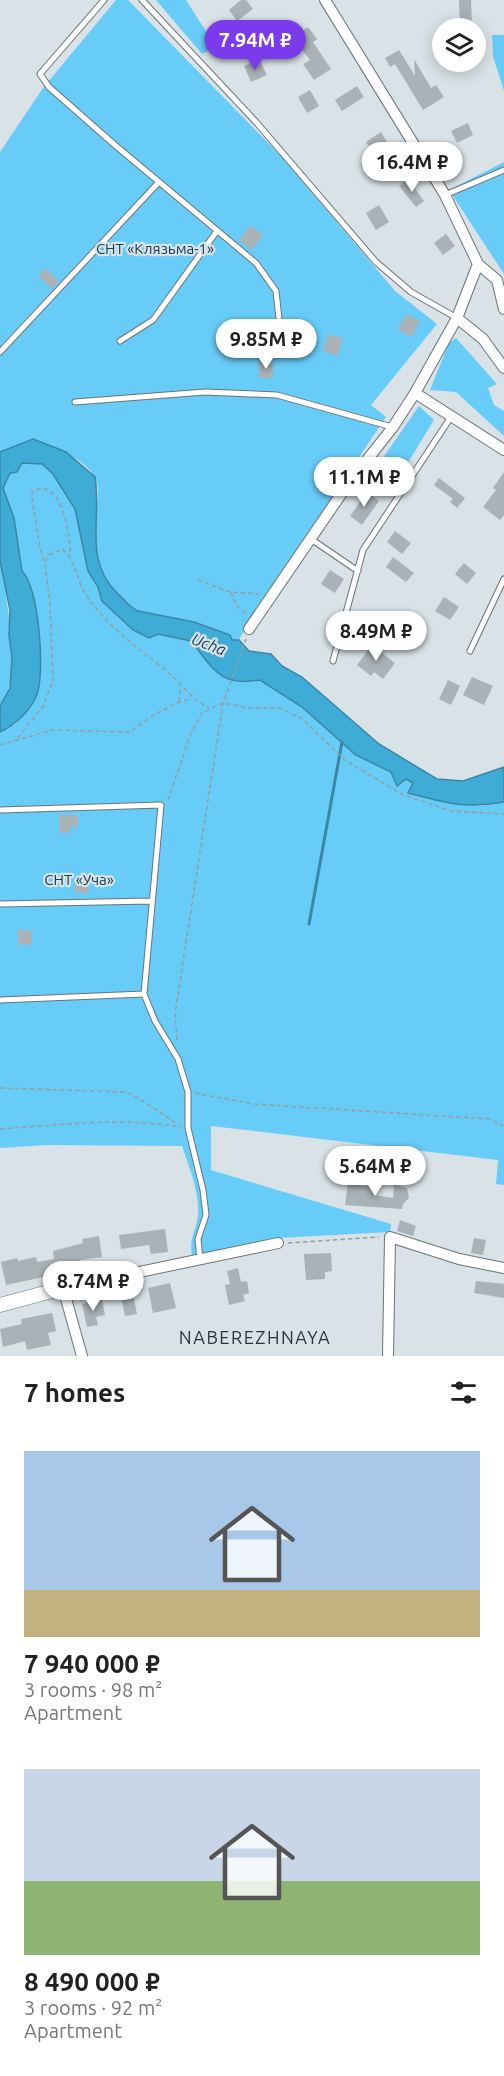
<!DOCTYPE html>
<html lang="en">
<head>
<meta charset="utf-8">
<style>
	body { margin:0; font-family:Ubuntu,sans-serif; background:#f6f6f6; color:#222; height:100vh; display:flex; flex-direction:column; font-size:22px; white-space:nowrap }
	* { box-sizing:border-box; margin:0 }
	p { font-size:20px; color:#767676 }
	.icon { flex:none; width:33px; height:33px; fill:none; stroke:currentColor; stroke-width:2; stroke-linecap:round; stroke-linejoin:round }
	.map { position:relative; height:1356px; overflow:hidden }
	.side { display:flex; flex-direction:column; background:#fff; flex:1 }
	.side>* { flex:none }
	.tools { position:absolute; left:432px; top:18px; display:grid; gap:12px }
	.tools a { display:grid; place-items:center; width:54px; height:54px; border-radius:50%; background:#fff; box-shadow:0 3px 15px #0003; font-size:30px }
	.price { position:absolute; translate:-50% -51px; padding:0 14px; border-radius:21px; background:#fff; color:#222; font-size:20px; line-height:39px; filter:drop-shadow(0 2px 3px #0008) }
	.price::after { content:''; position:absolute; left:50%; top:36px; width:18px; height:14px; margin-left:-9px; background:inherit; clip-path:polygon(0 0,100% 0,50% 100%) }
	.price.active { background:#7c3aed; color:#fff }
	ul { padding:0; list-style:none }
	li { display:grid; align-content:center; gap:12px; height:318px; padding:0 24px }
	li span { display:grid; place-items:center; height:186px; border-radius:0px; color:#555 }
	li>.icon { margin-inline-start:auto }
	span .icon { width:108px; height:108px; fill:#fffc; stroke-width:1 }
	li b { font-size:26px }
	h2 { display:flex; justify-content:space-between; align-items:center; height:72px; padding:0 24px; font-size:26px }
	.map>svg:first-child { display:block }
	.green { fill:#68ccf8 }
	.water { fill:#3fabd7; stroke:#3a87a6; stroke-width:1.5 }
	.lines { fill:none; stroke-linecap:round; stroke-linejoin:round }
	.stream { stroke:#3a87a6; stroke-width:3 }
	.building { fill:#a9b2b6 }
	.service-casing { stroke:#6b7377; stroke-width:7 }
	.minor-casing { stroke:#6b7377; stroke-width:12 }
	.tertiary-casing { stroke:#6b7377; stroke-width:15 }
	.path { stroke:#979ea2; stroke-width:1.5; stroke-dasharray:4.5 3; stroke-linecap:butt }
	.service { stroke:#fff; stroke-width:5 }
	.minor { stroke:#fff; stroke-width:10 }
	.tertiary { stroke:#fff; stroke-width:14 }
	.labels { text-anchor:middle; stroke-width:4.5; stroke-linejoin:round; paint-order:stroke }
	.park-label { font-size:15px; fill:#134154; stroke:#d9e2e6 }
	.water-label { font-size:16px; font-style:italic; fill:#0e3d50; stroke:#d9e2e6 }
	.quarter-label { font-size:18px; letter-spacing:1.5px; fill:#2f3335; stroke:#d9e2e6 }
</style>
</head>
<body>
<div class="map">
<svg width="504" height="1356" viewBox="0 0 504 1356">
	<rect width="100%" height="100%" fill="#d9e2e6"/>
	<!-- green -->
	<path class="green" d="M116 0H128L282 157 395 291 437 324 371 405 386 417 251 618 239 640H232L229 635 194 622 138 611C99 590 93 553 96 512 97 502 101 486 94 476 81 454 53 451 33 439L0 452V152L43 88Z
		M156 0H186L216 47 202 54Z
		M492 35H504V91L493 56Z
		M504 162V274L449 190Z
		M456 338 497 384 488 388 494 405 504 411V436L456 392 430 390 449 343Z
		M419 406 434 420 404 469 380 462Z
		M22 463 42 464 53 474 75 509 88 571 98 587 102 601 133 630 149 638 158 634 191 641C213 667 220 688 260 680L302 707 356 755 391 772 397 785 406 779 414 784 408 792 481 806 504 802V1185L496 1184 498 1160 211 1126V1170L391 1224 390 1232 278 1238 192 1256C189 1235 196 1233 198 1215 200 1193 189 1167 182 1146L47 1145 0 1148V732L17 723 36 696 40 665 35 606 22 571 14 518 3 488 10 473Z
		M0 561C6 593 23 682 0 706Z"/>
	<!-- water -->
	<path class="water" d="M33 439 66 452 95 477C102 518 83 560 117 593 124 599 129 607 138 611L194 622 230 635 232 640H239L249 651 271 654 282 666 302 677 379 744 437 779 463 781 504 767V802C465 809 446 803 408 793L413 783 406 779 397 786 391 772 356 755 302 707 260 680C219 687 213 668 191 641L158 634 149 638 133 630 102 601 98 587 88 571 75 509 53 474 42 464 22 463 17 472 10 473 3 488 14 518 22 571C39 586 46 676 36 697 28 713 15 725 0 732V706L10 688 12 657 9 636 10 610 0 561V452Z"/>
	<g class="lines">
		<!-- stream -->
		<path class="stream" d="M309 924 342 742"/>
	</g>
	<!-- building -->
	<path class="building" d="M241 0H246L253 9 237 21 229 10Z
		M459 0H471L472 27 460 28Z
		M308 27 317 39 313 42 331 69 314 80 303 64 310 60 293 38Z
		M399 50 415 76 414 59 431 88 436 85 444 97 423 110 395 64 390 67 385 58Z
		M259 59 267 75 251 82 244 66Z
		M357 86 364 97 342 111 335 100Z
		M310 90 319 106 307 113 298 97Z
		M468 123 473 135 457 143 451 131Z
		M381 132 392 150 378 159 366 142Z
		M450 150 457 163 445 169 438 157Z
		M408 179 424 201 416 207 399 186Z
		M379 205 389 222 376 230 366 213Z
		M251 225 263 235 252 250 239 240Z
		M446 234 455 246 443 255 434 243Z
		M46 268 59 281 52 289 38 276Z
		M406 314 420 321 411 337 398 330Z
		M328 334 343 338 337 356 323 351Z
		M259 363H273V378H259Z
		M504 472V515L500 520 483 507 496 490 493 488Z
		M439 478 465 498 457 508 450 502 453 499 434 485Z
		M367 492 379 501 362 525 350 516Z
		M395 531 411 543 402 554 387 542Z
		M393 557 414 573 406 582 386 567Z
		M464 563 476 573 467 584 455 574Z
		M330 570 344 579 335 593 321 584Z
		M444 597 459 607 450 620 435 611Z
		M375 641 385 649 382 653 395 663 383 679 374 672 371 676 357 665Z
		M472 677 493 686 484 705 463 695Z
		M448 680 460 686 451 705 439 699Z
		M59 815H78V826H71V833H59Z
		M79 877H89V893H75V883H80Z
		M18 930 32 931V945H18Z
		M348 1184 375 1187 374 1195 393 1198 394 1185 407 1188 409 1198 403 1204 402 1209 345 1205Z
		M400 1220 416 1226 413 1236 397 1231Z
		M165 1229 168 1252 151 1254 149 1245 121 1249 119 1235Z
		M99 1236 102 1257 80 1260 81 1269 6 1285 1 1262 17 1258 18 1261 36 1257 37 1262 54 1259 53 1251 83 1243 82 1239Z
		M474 1238 486 1240 483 1255 471 1253Z
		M331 1253 332 1271 325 1272V1279L306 1280 304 1254Z
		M238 1268 241 1282 247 1281 249 1293 243 1295 245 1301 229 1305 225 1285 230 1284 227 1271Z
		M476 1281 504 1284V1298L474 1293Z
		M170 1283 176 1308 153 1313 148 1288Z
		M133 1294 137 1314 125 1316 121 1297Z
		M102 1299 105 1315 96 1317 98 1325 87 1327 82 1304Z
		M52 1313 56 1331 48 1333 51 1345 27 1350 25 1341 3 1347 0 1329 22 1324 21 1319Z"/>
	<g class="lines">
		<defs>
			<path id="service" d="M104 0 40 74 49 87 116 146 256 263 276 291 279 319
				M142 0 256 122 376 262 411 292 457 318
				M445 195 504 170
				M120 341 153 320 217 231
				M0 352 159 182
				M75 402 205 392 277 395 392 427
				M311 539 358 571
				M470 651 504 579
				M333 661 363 550 451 417
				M0 810 161 805 144 994
				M0 904 151 901
				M0 1000 144 994 155 1021 178 1059 188 1092V1128L203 1190 206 1215 198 1239 200 1260"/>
			<path id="minor" d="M325 0 445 195 478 264 497 280 504 309
				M457 318 483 339 504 368
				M415 393 504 450
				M249 629 348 484 393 427 415 393 457 318 478 264
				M82 1356 63 1288 278 1243
				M388 1356 390 1237 459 1259 504 1268"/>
			<path id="tertiary" d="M0 1305 63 1288"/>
		</defs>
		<!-- service casing -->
		<use href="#service" class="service-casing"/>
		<!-- minor casing -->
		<use href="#minor" class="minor-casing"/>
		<!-- tertiary casing -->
		<use href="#tertiary" class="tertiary-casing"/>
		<!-- path -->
		<path class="path" d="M44 561 40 548 32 498V492C61 474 71 536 70 555
			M198 580 230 592 259 594
			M231 592 236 605 247 614
			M179 701 181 685
			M18 738 43 706 53 681 50 603 45 563 48 555 62 549C76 560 76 579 85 593 107 627 137 647 168 672 184 686 189 697 209 708
			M0 745 52 730 130 732 155 714 179 702 192 699
			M168 800 191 733 202 713 223 703 249 708H279L301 718 345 760 403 795 451 811 504 814
			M177 1040 175 1014 223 703 246 639
			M0 1088 125 1092C145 1099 159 1114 179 1124
			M195 1093 253 1104 490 1119 504 1126
			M0 1129C60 1125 122 1117 181 1127
			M288 1243 379 1237"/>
		<!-- service -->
		<use href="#service" class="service"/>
		<!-- minor -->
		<use href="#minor" class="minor"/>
		<!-- tertiary -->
		<use href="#tertiary" class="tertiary"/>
	</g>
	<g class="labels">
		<!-- park labels -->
		<g class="park-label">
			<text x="155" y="254">СНТ «Клязьма-1»</text>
			<text x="79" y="885">СНТ «Уча»</text>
		</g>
		<!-- water labels -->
		<g class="water-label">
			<text transform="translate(209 644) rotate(21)" y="6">Ucha</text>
		</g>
		<!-- quarter labels -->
		<g class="quarter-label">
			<text x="255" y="1344">NABEREZHNAYA</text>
		</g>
	</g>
</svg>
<div class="tools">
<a><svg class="icon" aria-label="layers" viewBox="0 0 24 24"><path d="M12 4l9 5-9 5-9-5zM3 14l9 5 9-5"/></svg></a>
</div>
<b class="price active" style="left:255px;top:71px">7.94M ₽</b>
<b class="price" style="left:412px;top:193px">16.4M ₽</b>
<b class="price" style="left:266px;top:370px">9.85M ₽</b>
<b class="price" style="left:364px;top:508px">11.1M ₽</b>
<b class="price" style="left:376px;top:662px">8.49M ₽</b>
<b class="price" style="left:375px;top:1197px">5.64M ₽</b>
<b class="price" style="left:93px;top:1312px">8.74M ₽</b>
</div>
<section class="side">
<h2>7 homes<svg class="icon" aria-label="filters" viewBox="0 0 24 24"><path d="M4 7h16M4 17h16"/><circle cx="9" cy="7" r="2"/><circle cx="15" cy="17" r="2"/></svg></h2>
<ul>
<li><span style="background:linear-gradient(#a9c7e8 75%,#c2b280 0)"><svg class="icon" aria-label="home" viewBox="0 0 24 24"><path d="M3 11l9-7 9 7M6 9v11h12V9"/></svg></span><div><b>7 940 000 ₽</b><p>3 rooms · 98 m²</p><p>Apartment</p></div></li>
<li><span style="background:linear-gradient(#c9d6e8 60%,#8fb573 0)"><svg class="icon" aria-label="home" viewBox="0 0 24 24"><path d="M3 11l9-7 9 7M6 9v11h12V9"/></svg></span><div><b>8 490 000 ₽</b><p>3 rooms · 92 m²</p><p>Apartment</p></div></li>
</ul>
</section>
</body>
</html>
